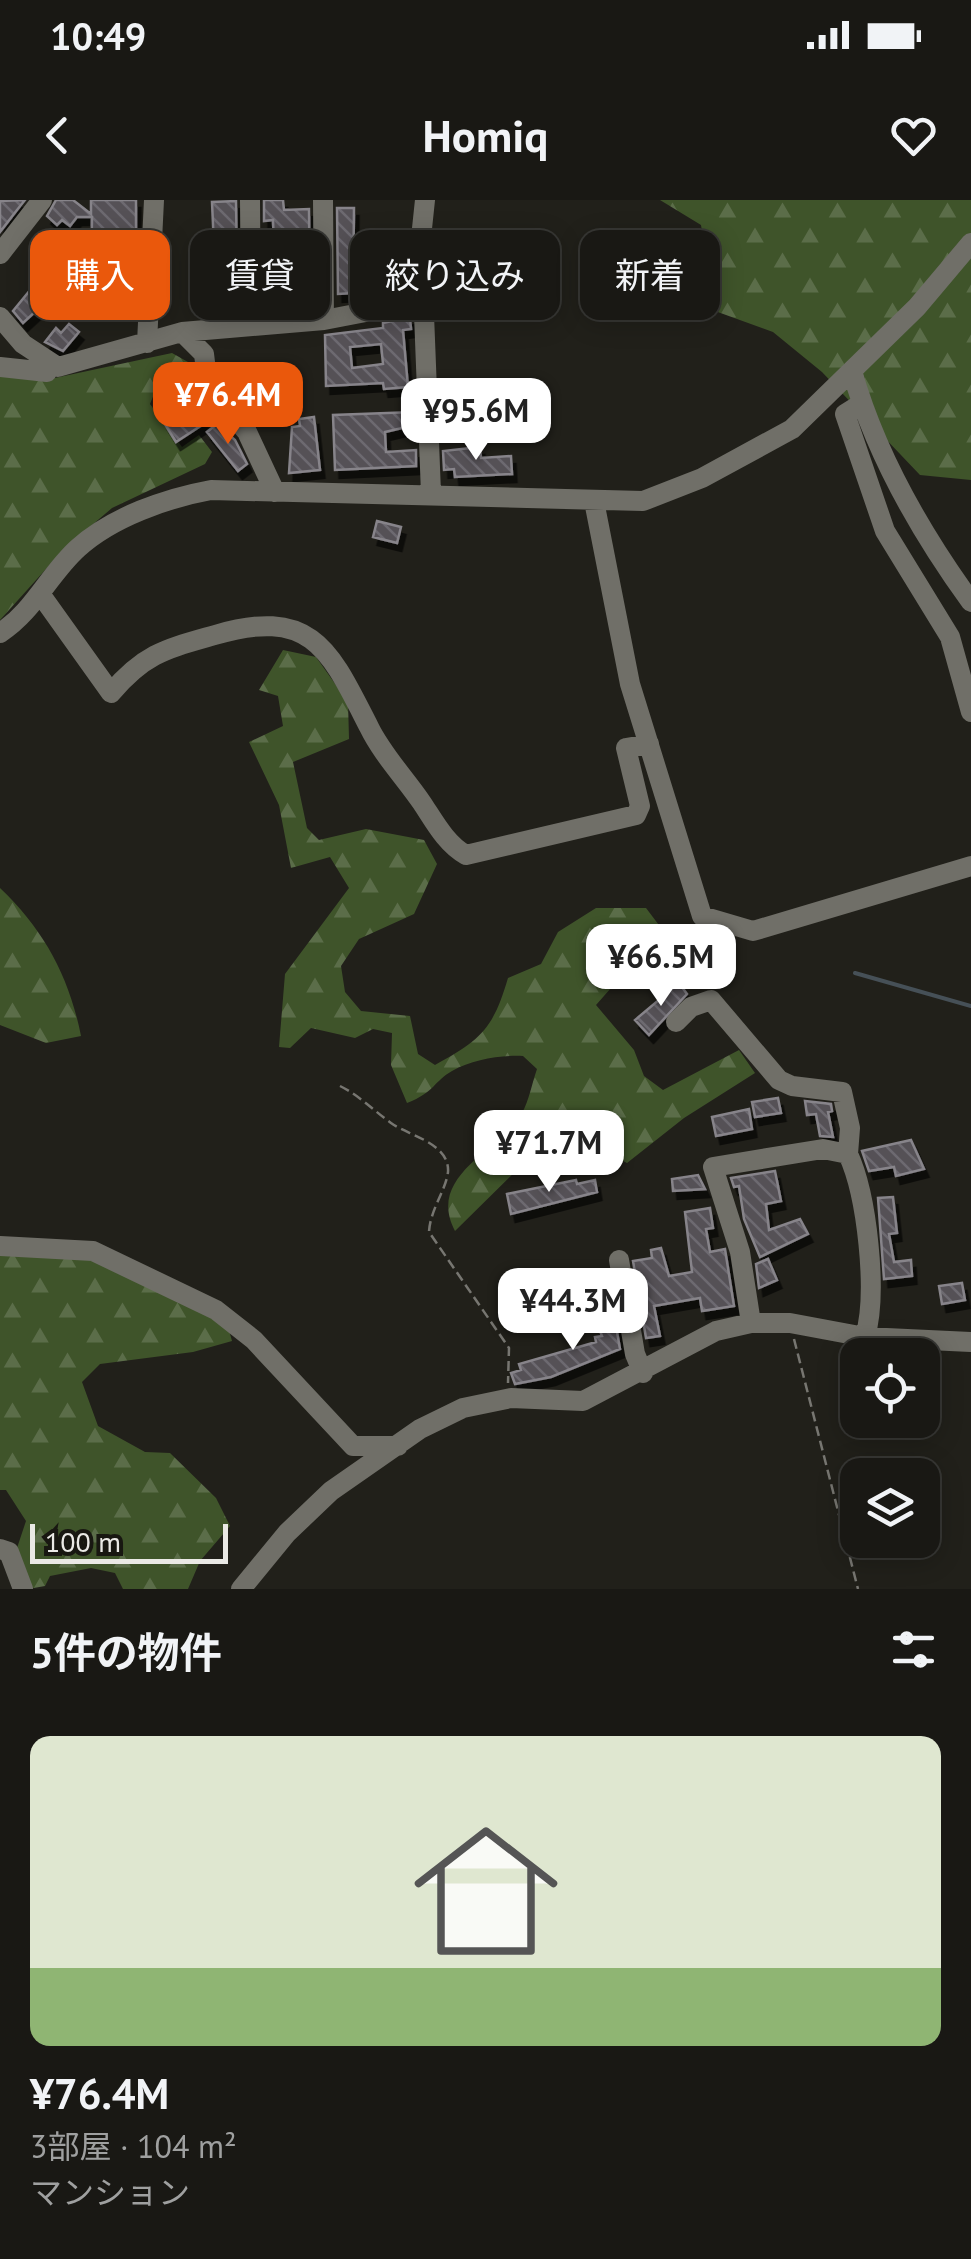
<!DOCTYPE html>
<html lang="ja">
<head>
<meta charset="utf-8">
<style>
	body { margin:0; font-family:"PT Sans","Noto Sans JP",sans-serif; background:#262522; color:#f1f3f6; height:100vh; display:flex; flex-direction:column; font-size:38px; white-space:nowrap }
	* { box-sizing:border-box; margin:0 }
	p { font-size:32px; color:#9fa0a0 }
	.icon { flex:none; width:55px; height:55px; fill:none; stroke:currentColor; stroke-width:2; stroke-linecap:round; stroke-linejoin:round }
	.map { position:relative; height:1389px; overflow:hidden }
	.drawer { display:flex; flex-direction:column; background:#191814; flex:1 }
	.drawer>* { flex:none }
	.banner { position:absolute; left:30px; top:30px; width:912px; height:90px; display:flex; gap:20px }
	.fabs { position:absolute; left:840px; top:1138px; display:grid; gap:20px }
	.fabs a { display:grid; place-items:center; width:100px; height:100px; border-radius:20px; background:#191814; box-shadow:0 5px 25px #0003,0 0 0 2px #373734; font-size:50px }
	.scale { position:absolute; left:30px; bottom:25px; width:198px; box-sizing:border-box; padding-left:10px; border:5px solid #eae9e5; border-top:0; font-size:28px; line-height:35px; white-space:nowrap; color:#eae9e5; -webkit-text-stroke:8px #181711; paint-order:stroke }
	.price { position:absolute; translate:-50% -85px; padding:0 22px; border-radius:20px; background:#fff; color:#222; font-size:32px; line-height:65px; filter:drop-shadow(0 2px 5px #0008) }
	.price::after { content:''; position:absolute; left:50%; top:60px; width:30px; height:22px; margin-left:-15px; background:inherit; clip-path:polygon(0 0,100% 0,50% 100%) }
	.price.current { background:#ea580c; color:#fff }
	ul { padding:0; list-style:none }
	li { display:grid; align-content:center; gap:20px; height:530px; padding:0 30px }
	li span { display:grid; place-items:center; height:310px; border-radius:20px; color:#555 }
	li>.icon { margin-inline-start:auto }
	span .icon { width:180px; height:180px; fill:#fffc; stroke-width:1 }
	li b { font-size:42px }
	h2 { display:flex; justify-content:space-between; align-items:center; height:120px; padding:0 30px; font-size:42px }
	.pill { padding:0 35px; border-radius:20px; background:#191814; box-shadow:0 5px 25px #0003,0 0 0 2px #373734; font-size:35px; line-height:90px }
	.pill.current { background:#ea580c; color:#fff }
	.status { display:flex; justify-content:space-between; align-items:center; height:70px; padding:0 50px; background:#191814; direction:ltr }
	.status svg { height:28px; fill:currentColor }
	header { display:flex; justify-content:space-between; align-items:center; height:130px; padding:0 30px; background:#191814; font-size:45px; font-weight:600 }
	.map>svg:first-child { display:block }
	.forest { fill:url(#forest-firs) }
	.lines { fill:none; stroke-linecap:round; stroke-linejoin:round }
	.stream { stroke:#465057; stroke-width:4 }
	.building { fill:url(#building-back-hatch); stroke:#87848a; stroke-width:2.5; fill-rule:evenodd; filter:url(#shadow) }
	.path { stroke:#777671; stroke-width:2.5; stroke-dasharray:10 5; stroke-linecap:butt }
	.minor { stroke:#706f68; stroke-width:20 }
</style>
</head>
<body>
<div class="status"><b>10:49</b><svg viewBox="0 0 49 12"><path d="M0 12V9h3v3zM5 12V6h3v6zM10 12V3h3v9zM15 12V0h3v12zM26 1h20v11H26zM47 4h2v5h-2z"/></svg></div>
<header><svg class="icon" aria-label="back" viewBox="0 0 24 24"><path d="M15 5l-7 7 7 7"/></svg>Homiq<svg class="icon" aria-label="heart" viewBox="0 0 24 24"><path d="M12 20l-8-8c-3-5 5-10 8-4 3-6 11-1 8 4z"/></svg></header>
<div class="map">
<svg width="971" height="1389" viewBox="0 0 971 1389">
	<defs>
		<pattern id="forest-firs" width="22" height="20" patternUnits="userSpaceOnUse" patternTransform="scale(2.5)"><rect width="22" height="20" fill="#3f542a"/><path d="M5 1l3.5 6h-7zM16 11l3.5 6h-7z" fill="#5b6d49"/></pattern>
		<pattern id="building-back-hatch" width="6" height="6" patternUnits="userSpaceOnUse" patternTransform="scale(2.5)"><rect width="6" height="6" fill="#545157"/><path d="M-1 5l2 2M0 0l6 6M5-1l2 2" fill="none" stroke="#6d6a6f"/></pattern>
		<filter id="shadow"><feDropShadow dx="4.5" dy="8" stdDeviation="0" flood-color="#0009"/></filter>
	</defs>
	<rect width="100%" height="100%" fill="#21201a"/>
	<!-- forest -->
	<path class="forest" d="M660 0H971V280L920 275 822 172 773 132 715 111 701 25Z
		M172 153 188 162 192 174 158 184 150 204 182 247 199 235 212 252 205 264 112 308 64 349 0 420V171L50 179Z
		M283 450 316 457 348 502 349 539 293 562 307 628 319 640 366 629 424 640 437 664 414 714 359 739 341 766 345 792 361 811 410 816 418 854 435 865C481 840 493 829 508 778L541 764 558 732 596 708H646L674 745 626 771 596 805 634 850 644 876 663 890 739 850 755 873 684 918 627 963 576 937 529 958 455 1031C426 976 498 952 522 913 529 901 532 883 537 869L523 856C501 855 473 859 452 871 434 881 435 892 407 903L391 865 392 833 373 829 355 838 311 828 290 848 279 847 285 774 349 688 330 657 291 668 279 605 249 542 283 526 278 496 259 490Z
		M0 688C44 730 69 776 81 836L46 843 0 825Z
		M0 1044 88 1055 227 1123 232 1141 193 1152 100 1164 82 1182 98 1226 145 1252 170 1253 216 1298 230 1326 200 1361 188 1389H123L115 1373 91 1368 50 1376 45 1386 28 1389 17 1348 26 1321 6 1290H0Z"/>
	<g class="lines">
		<!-- stream -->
		<path class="stream" d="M855 773 971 806"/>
	</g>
	<!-- building -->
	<path class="building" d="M25 0 17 10 0 32V1Z
		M56 0H73L91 14V0H136V78L91 83 92 17H77L70 26 62 20 57 25 47 16Z
		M264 0H283L284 10 309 9 310 107 265 105 264 48H274L273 20 264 21Z
		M236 1 237 69 215 70 212 2Z
		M337 8H354L353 93 338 94Z
		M67 45 81 57 48 100 23 123 13 111Z
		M237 90V108H215V91Z
		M410 117 411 129 403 130 408 187 384 189 383 183 326 186 325 135 383 128V123ZM381 144 383 164 352 168 350 147Z
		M69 124 79 132 63 151 45 142 56 128 61 133Z
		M183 181 205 223 176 242 163 221 169 217 159 202Z
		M414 212 415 225 385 232 386 252 416 250V266L335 270 333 215Z
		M314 217 320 270 289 273 292 227 300 226 299 219Z
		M217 224 235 240 247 264 238 271 207 232Z
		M480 247 481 258 511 256 512 274 455 277 454 269 444 270 443 251Z
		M377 321 401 327 397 343 373 337Z
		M679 783 687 794 649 835 635 820Z
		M778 898 781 913 755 917 752 902Z
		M805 901 831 904 832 911 828 912 833 937 820 936 816 914 807 915Z
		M749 909 752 929 716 936 712 917Z
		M911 940 924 969 896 976 894 967 869 971 862 951Z
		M775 971 781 1001 766 1004 769 1030 800 1019 808 1034 760 1057 744 1019 739 986 734 987 731 978Z
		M698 975 705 989 673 991 672 979Z
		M576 980 577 984 595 980 597 992 511 1014 507 994Z
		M893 997 897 1033 889 1034 894 1062 911 1060 912 1076 884 1079 878 998Z
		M710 1008 713 1028 706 1029 710 1052 725 1049 734 1106 702 1111 700 1098 654 1106 660 1136 646 1138 633 1061 652 1058 651 1050 661 1048 669 1076 692 1072 685 1012Z
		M768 1059 777 1080 759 1088 756 1064Z
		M962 1083 965 1100 942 1104 939 1086Z
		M602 1108 603 1112 613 1109 620 1149 551 1177 515 1184 511 1173 521 1170 519 1164 596 1142 595 1137 602 1136 592 1111Z"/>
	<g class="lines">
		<!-- path -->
		<path class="path" d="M340 886C360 896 373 910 391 923 407 935 450 943 448 972 446 990 430 1010 429 1032L509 1148 508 1183
			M794 1139 858 1389"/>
		<!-- minor -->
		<path class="minor" d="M250 0 251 126
			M323 0 324 120
			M425 0 421 38 431 293
			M0 54 42 0
			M0 117 23 144 58 167 182 132 324 120 423 101
			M182 132 204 154 208 187 247 232 275 292
			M147 143 154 0
			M0 167 47 172 50 164
			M852 171C875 252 921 333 971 402
			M861 204 845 214 885 331 950 437 971 512
			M594 301 630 484 702 716 753 731 971 666
			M41 395 111 493C145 453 166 449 215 435 313 406 330 451 369 527 382 554 405 578 422 603 434 621 446 644 466 655L636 615 640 606 626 548 649 544
			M0 433C34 411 49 374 78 348 112 317 167 298 211 290L643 301 702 278 792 229 917 107 971 43
			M676 822 691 807 711 800 779 880 792 886 842 892 850 928 848 954
			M0 1046 93 1051 216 1110 254 1140 353 1246H398
			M619 1060 635 1154 643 1173
			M751 1123 740 1052 713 967 823 949 848 954C867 995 878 1093 865 1137
			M0 1349 9 1352 23 1389
			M241 1389 287 1333 331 1291 420 1229 463 1208 511 1198 583 1201 716 1131 751 1123H790L865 1137 971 1142"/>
	</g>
</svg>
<div class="fabs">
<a><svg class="icon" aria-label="locate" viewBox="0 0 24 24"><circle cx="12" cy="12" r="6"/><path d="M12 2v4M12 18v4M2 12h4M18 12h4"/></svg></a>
<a><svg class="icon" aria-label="layers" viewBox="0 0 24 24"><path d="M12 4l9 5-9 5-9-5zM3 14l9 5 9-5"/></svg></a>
</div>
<div class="scale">100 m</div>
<b class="price current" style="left:228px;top:247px">¥76.4M</b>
<b class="price" style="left:476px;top:263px">¥95.6M</b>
<b class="price" style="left:661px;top:809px">¥66.5M</b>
<b class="price" style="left:549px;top:995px">¥71.7M</b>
<b class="price" style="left:573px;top:1153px">¥44.3M</b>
<div class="banner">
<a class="pill current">購入</a>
<a class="pill">賃貸</a>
<a class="pill">絞り込み</a>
<a class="pill">新着</a>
</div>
</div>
<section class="drawer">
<h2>5件の物件<svg class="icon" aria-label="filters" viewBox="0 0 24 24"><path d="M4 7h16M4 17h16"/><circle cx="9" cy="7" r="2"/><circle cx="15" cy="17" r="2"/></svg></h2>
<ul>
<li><span style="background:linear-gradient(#dfe7d0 75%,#8fb573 0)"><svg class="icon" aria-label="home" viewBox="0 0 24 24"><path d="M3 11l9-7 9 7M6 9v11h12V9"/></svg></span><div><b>¥76.4M</b><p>3部屋 · 104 m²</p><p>マンション</p></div></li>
</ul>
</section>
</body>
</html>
